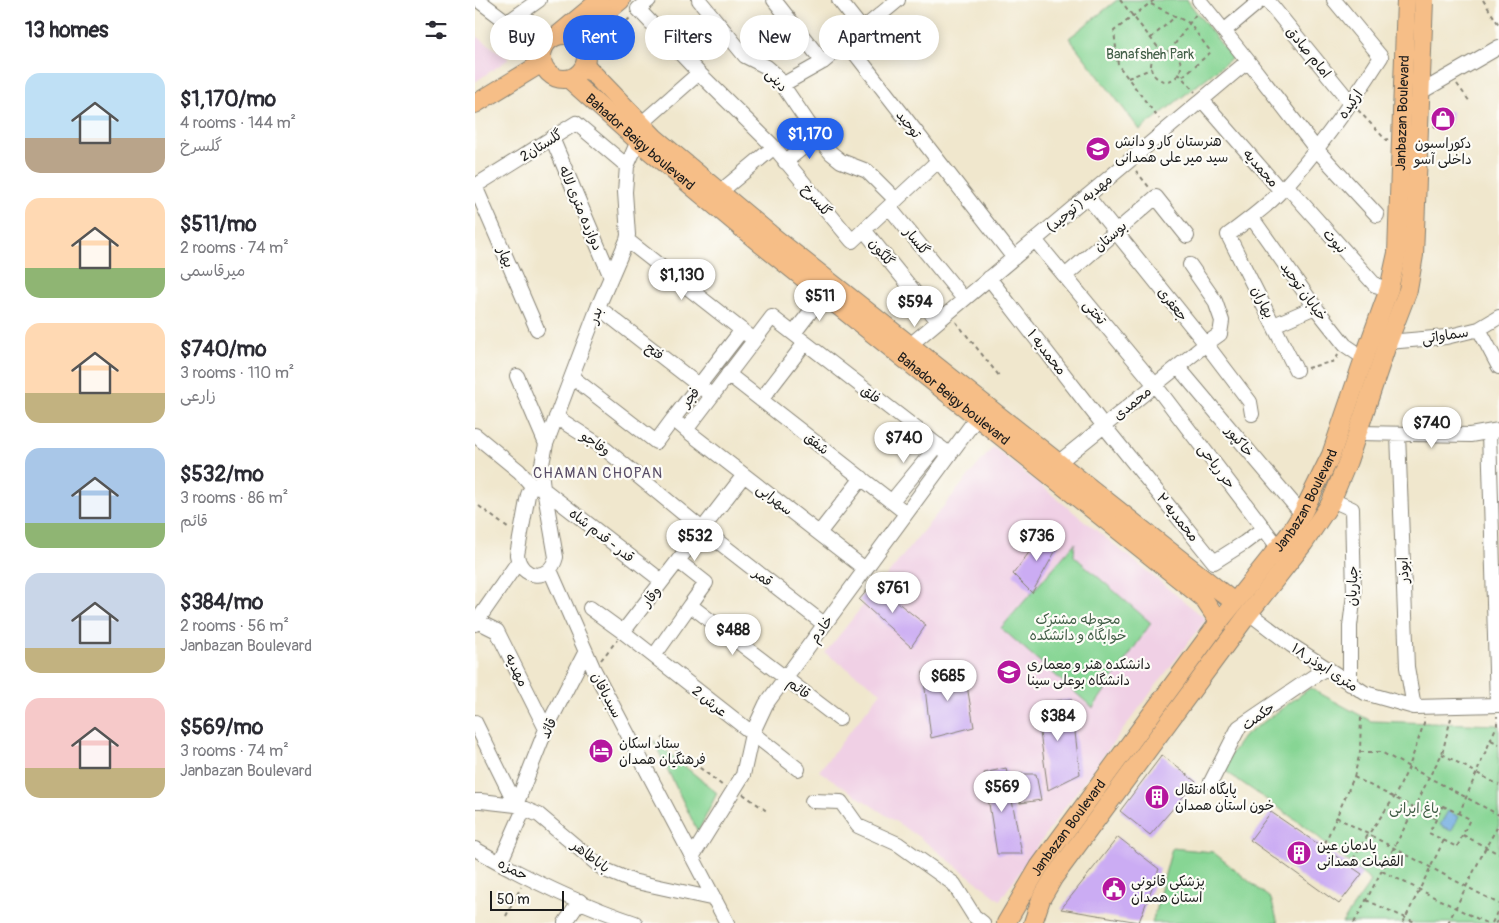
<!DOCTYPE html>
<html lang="en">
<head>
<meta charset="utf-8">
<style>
	body { margin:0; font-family:Pangolin,"Playpen Sans Arabic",sans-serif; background:#f7f7f7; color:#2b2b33; height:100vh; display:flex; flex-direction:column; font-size:19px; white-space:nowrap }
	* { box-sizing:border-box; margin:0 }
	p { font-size:16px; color:#7c7c81 }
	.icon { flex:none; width:28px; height:28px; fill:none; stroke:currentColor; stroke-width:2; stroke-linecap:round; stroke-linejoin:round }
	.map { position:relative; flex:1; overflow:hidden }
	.sheet { display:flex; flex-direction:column; background:#fff; width:475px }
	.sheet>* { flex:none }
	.hud { position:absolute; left:15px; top:15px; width:475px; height:45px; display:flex; gap:10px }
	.scale { position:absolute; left:15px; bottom:12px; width:74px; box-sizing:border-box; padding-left:5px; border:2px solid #1c1c1c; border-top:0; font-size:14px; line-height:18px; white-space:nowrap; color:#1c1c1c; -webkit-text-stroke:4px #fdfcf7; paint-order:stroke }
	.price { position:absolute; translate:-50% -42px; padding:0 11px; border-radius:18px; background:#fff; color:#222; font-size:16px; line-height:32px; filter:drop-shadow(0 1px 2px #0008) }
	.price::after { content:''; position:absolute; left:50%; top:30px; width:15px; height:11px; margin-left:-8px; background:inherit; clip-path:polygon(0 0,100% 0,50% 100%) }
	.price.selected { background:#2563eb; color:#fff }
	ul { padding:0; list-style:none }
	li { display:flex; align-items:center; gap:15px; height:125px; padding:0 25px }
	li span { display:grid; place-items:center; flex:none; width:140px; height:100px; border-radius:15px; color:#555 }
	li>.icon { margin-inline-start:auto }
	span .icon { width:60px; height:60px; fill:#fffc; stroke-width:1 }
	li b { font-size:21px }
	h2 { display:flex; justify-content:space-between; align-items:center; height:60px; padding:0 25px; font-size:21px }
	.tag { padding:0 18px; border-radius:22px; background:#fff; box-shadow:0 2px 12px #0003; font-size:18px; line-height:45px }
	.tag.selected { background:#2563eb; color:#fff }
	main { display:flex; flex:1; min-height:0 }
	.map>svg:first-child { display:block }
	.built { fill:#f0d0e5 }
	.green { fill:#87d594; stroke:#527858 }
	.water { fill:#6fabe0; stroke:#46647e }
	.building { fill:#cbacf3 }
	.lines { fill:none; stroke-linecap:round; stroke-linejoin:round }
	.minor-casing { stroke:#868274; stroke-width:16 }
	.major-casing { stroke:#868274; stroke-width:20 }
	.path { stroke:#868274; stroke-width:2; stroke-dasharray:4 4; stroke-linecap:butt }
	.minor { stroke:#fff; stroke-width:14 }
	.major { stroke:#f6be87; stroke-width:18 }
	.labels { text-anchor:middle; stroke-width:4.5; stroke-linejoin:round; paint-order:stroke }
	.street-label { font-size:14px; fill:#1c1c1c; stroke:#fdfcf7 }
	.park-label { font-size:14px; fill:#415d46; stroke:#fdfcf7 }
	.poi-label { font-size:14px; fill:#1c1c1c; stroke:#fdfcf7; text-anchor:start }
	.neighbourhood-label { font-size:15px; letter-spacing:1px; fill:#594e67; stroke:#fdfcf7 }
</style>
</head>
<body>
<main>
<section class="sheet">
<h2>13 homes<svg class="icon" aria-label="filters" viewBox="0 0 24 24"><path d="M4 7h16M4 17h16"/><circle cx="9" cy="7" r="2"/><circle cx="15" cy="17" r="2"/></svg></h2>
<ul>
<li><span style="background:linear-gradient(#bfe0f5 65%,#b9a48a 0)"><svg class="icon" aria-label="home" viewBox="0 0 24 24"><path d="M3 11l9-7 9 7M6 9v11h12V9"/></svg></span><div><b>$1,170/mo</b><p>4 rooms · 144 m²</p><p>گلسرخ</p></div></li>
<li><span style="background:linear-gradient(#ffd9b3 70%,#8fb573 0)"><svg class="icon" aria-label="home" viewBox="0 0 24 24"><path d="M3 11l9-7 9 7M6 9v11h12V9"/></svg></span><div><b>$511/mo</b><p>2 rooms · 74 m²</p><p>میرقاسمی</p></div></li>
<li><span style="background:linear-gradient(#ffd9b3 70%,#c2b280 0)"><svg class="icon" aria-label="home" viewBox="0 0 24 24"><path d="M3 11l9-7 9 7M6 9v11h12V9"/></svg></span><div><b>$740/mo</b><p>3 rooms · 110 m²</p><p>زارعی</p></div></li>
<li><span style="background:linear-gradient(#a9c7e8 75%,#8fb573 0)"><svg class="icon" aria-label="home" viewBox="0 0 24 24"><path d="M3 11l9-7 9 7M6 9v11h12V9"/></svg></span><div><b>$532/mo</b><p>3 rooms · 86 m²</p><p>قائم</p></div></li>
<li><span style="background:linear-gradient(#c9d6e8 75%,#c2b280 0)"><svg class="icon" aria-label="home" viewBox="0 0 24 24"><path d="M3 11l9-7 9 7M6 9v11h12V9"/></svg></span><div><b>$384/mo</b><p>2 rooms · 56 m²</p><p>Janbazan Boulevard</p></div></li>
<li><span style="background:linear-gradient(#f6c9c9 70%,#c2b280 0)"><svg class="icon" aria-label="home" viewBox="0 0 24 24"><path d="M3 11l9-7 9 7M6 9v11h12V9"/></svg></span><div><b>$569/mo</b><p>3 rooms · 74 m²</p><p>Janbazan Boulevard</p></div></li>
</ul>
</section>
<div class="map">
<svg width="1024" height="923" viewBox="0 0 1024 923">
	<rect width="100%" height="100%" fill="#fdfcf7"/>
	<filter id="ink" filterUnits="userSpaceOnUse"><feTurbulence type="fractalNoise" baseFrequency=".02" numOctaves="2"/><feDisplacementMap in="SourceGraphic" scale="10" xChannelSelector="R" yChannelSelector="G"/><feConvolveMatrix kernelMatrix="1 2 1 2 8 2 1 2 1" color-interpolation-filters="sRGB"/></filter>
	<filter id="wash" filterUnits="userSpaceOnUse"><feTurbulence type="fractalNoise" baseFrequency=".0096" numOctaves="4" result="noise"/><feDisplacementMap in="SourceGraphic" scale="20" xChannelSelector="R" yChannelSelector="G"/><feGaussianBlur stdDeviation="1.12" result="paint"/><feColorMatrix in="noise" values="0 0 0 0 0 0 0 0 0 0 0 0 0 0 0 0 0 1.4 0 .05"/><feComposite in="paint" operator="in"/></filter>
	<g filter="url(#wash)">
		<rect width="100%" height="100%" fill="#f0e7cd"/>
		<!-- built -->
		<path class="built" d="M0 35 34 59 0 82Z
			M518 447 731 619 590 807 525 900 444 837 344 771 406 692 350 653 438 543Z"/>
		<!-- green -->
		<path class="green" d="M642 0H712L757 58 665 130 594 38Z
			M600 543 599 556 676 623 618 708 526 628Z
			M835 688 896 721 1024 725V923H867L896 881 831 827 746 768 768 737Z
			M178 740 242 793 223 832Z
			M697 848 738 852 796 899 803 923H677Z"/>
		<!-- water -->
		<path class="water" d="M973 811 984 817 976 831 965 825Z"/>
		<g id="blocks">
			<!-- building -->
			<path class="building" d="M977 111 975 126 959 127 961 113Z
				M570 531 585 543 557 593 538 574Z
				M398 583 451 625 436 647 384 600Z
				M489 668 499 727 456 738 448 672Z
				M596 699 605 774 573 790 561 704Z
				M687 755 721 782 675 835 645 811Z
				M531 768 547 854H522L509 773Z
				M538 774H561L566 800 545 803Z
				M796 812 887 874 864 904 775 840Z
				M643 837 684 869 664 922 586 909Z"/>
		</g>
	</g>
	<g filter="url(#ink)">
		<use href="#blocks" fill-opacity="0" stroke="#868274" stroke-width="1"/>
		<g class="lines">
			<defs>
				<path id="minor" d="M3 0 68 49
					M174 0 163 9 224 73 299 147 377 241 463 161
					M224 0 270 56 292 67 300 74 342 136 356 153 366 161 392 171 421 200
					M299 0 348 62
					M364 0 387 29
					M724 0 773 61 841 149 902 215
					M792 0 876 103
					M33 22 64 0
					M749 31 786 0
					M372 43 539 258
					M307 85 348 62 423 0
					M946 92 1024 47
					M727 100 806 191
					M166 124 224 73
					M77 138 136 277
					M163 141 152 166 150 192 153 235 152 240 123 307 71 444 66 469 68 489 187 581
					M310 162 342 136
					M811 185 900 285 914 289
					M0 186 101 123 152 166
					M0 186 62 329
					M245 192 299 147
					M612 196 731 344 775 402 777 414
					M414 207 489 299
					M777 218 840 307 870 345 889 358
					M389 230 463 321
					M152 240 273 335
					M560 240 680 385 803 547
					M590 276 681 197 712 236
					M514 278 629 426 739 562 769 543 789 528
					M123 307 231 391
					M799 325 840 307
					M1004 329 1024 367
					M267 330 198 419 211 430 297 317 474 454
					M319 333 349 294
					M913 342 971 337 1004 329 1024 317
					M435 345 773 61
					M703 367 827 514
					M821 370 753 235C772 221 791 207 807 190 844 150 876 104 906 57L859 0
					M253 374 431 513
					M42 376 71 444
					M97 377 181 442 198 419
					M286 400 330 343
					M81 417 129 448 227 529 349 624
					M211 430 390 569
					M1014 432 1022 705
					M883 433 995 435 1024 430
					M923 434 932 667 939 707
					M0 435 44 471 58 487
					M584 462 731 344 745 334 747 321 740 301 715 265
					M63 486 68 489 70 494 81 557C75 582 46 580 42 555L53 495C55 489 57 487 63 486Z
					M857 500 877 509 879 594 875 626V684
					M417 501 463 445
					M344 533 387 478
					M203 561 231 583 215 605 364 719
					M75 570 119 670 252 923
					M115 608 148 632 323 769
					M774 613 816 645 890 693 939 707 1024 705
					M2 621 22 631 71 729
					M0 624 43 562
					M148 632 269 475
					M179 656 215 605
					M0 722 41 805
					M736 782 764 727 851 668
					M0 801H6L41 805 64 815 128 869 157 881 240 899
					M337 801 366 802 383 826 423 844 479 884 499 916 508 923
					M41 805 71 729 110 653
					M0 849C49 877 107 905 160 923
					M217 857 268 775 277 734 291 704 503 416
					M25 863 49 809
					M90 923 105 901"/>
				<g id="major">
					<circle cx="89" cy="57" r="22"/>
					<path d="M83 35 125 0"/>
					<path d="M108 45 123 19 146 0"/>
					<path d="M110 65 180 138 295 234 759 602"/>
					<path id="s1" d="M94 79 163 141 287 245 728 598 744 622"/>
					<path d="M0 104 67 63"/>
					<path id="s2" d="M531 923 564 867 744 622 815 533 827 514 856 455 889 358 914 289 922 253 931 0"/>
					<path d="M558 923 566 899 579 877 774 613 829 543 855 504 873 461 913 342 933 290 939 255 949 0"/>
				</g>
			</defs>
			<!-- minor casing -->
			<use href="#minor" class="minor-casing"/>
			<!-- major casing -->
			<use href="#major" class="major-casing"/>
			<!-- path -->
			<path class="path" d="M645 0 686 51
				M679 0 639 31 643 65 684 119
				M1008 0 1024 25
				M676 4 714 23 736 52 707 77
				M131 33C141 32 149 24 156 17
				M676 38 701 16
				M695 51 721 14
				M676 66a15 15 0 1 1 30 0a15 15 0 1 1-30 0Z
				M703 73 720 92
				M653 78 676 69
				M982 84 995 102
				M883 110 911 140 913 139
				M661 171 674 187
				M481 322 525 377
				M832 368 860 361 863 355
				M4 506 34 529
				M126 660 142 640
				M187 738 248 786
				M1016 740 1024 744
				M885 752H906L1024 815
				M967 754 1024 785
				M879 777 961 819
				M268 794 293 812
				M968 806 995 819 982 847 954 833Z
				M984 814 1022 725V716
				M861 817 1024 904
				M988 835 1024 854
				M850 843 879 777 885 752 886 716
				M874 866 893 835 919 798 934 767 949 723V717
				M907 871 1011 923
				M891 900 942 923
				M31 916 46 887
				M879 923 940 808 954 777 967 754 976 718
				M928 923 969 840
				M973 923 1011 847 1024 824
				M1017 923 1024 908
				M1020 923 1024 921"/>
			<!-- minor -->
			<use href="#minor" class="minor"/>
			<!-- major -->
			<use href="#major" class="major"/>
		</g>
	</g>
	<!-- icons -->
	<defs>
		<symbol id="shop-disc" viewBox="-11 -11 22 22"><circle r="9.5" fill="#b5179e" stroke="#fdfcf7"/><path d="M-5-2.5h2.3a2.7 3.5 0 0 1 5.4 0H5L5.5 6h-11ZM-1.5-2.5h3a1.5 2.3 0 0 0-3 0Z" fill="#fff"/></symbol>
		<symbol id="school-disc" viewBox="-11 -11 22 22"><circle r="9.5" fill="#b5179e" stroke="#fdfcf7"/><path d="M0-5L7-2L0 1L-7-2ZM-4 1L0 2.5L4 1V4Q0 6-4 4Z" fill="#fff"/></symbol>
		<symbol id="university-disc" viewBox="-11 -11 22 22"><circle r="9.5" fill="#b5179e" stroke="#fdfcf7"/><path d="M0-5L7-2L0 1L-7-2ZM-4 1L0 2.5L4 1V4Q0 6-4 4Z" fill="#fff"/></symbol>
		<symbol id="hotel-disc" viewBox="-11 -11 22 22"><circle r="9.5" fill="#b5179e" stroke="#fdfcf7"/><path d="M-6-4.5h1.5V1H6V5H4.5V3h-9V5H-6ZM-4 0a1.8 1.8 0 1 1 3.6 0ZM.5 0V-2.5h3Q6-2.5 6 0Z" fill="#fff"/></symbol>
		<symbol id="building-disc" viewBox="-11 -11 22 22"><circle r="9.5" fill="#b5179e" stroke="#fdfcf7"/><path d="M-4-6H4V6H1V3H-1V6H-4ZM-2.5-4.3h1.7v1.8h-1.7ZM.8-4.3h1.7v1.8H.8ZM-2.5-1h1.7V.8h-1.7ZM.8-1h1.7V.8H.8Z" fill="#fff"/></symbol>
		<symbol id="civic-disc" viewBox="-11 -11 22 22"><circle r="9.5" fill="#b5179e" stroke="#fdfcf7"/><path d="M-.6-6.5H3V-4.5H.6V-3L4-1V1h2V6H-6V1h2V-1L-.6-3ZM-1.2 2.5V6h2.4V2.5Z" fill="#fff"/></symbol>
	</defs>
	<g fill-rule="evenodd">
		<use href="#shop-disc" x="954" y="105" width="28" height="28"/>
		<use href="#school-disc" x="609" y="135" width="28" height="28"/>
		<use href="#university-disc" x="520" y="658" width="28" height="28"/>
		<use href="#hotel-disc" x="112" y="737" width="28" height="28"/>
		<use href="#building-disc" x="668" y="783" width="28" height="28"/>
		<use href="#building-disc" x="810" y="839" width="28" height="28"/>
		<use href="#civic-disc" x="625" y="875" width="28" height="28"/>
	</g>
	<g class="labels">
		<!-- street labels -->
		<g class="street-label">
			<text transform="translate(834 52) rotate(51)" y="5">امام صادق</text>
			<text transform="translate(302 80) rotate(49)" y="5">دینی</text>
			<text transform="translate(875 104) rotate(-55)" y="5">ارکیده</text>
			<text dy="5" stroke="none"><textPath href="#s2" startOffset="924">Janbazan Boulevard</textPath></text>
			<text transform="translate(434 124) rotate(52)" y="5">توحید</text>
			<text dy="5" stroke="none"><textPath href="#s1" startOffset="95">Bahador Beigy boulevard</textPath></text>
			<text transform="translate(66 145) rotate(-32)" y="5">گلستان2</text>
			<text transform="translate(786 168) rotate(49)" y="5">محمدیه</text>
			<text transform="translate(342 200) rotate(50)" y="5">گلسرخ</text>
			<text transform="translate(604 203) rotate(-40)" y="5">مهدیه ( توحید)</text>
			<text transform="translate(106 208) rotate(67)" y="5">دوازده متری لاله</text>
			<text transform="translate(635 236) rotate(-41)" y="5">بوستان</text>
			<text transform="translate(442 241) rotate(51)" y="5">گلسار</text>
			<text transform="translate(860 241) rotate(48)" y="5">نبوت</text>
			<text transform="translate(407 252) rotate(51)" y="5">گلگون</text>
			<text transform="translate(31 257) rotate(67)" y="5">بهار</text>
			<text transform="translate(829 291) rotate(54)" y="5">خیابان توحید</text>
			<text transform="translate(788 302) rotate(63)" y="5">بهاران</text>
			<text transform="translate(698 304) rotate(51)" y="5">جعفری</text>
			<text transform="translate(620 312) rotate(50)" y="5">تختی</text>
			<text transform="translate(120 315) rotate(-69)" y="5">بدر</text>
			<text transform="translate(970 335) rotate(-9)" y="5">سماواتی</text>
			<text transform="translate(180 351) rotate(38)" y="5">فتح</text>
			<text transform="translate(572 352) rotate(52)" y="5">محمدیه ۱</text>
			<text transform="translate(396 394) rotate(38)" y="5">فلق</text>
			<text transform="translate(215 397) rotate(-52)" y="5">فجر</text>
			<text dy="5" stroke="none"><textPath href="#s1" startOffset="500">Bahador Beigy boulevard</textPath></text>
			<text transform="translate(657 403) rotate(-39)" y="5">محمدی</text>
			<text transform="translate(765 441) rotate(50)" y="5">خاکپور</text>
			<text transform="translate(121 443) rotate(35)" y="5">وفاجو</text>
			<text transform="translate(342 443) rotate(38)" y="5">شفق</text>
			<text transform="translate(742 466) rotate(53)" y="5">حر ریاحی</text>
			<text transform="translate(300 499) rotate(38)" y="5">سهرابی</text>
			<text dy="5" stroke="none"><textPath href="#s2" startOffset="519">Janbazan Boulevard</textPath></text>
			<text transform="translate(703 517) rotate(51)" y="5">محمدیه ۲</text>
			<text transform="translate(127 535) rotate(38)" y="5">قدر - قدم شاه</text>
			<text transform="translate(928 570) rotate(-92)" y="5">ابوذر</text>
			<text transform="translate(288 577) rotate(38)" y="5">قمر</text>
			<text transform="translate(877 586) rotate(-88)" y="5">جباریان</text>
			<text transform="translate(176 596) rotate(-52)" y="5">وقار</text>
			<text transform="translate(346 629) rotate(-54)" y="5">خادم</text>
			<text transform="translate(850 667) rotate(33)" y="5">۱۸ متری ابوذر</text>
			<text transform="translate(42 670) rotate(64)" y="5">مهدیه</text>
			<text transform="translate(324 688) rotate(38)" y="5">قائم</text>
			<text transform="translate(132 695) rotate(62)" y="5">سبدبافان</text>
			<text transform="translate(235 701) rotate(39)" y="5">عرش 2</text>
			<text transform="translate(783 716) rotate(-36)" y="5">حکمت</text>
			<text transform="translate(73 728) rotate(-65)" y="5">قائد</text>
			<text dy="5" stroke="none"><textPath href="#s2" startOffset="114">Janbazan Boulevard</textPath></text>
			<text transform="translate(116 856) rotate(37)" y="5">باباطاهر</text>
			<text transform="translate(38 869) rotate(27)" y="5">حمزه</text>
		</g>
		<!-- park labels -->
		<g class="park-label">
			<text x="675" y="59">Banafsheh Park</text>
			<text x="603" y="624">محوطه مشترک<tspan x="603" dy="16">خوابگاه و دانشکده</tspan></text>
			<text x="939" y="813">باغ ایرانی</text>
		</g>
		<!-- poi labels -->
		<g class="poi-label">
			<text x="640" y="146">هنرستان کار و دانش<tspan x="640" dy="16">سید میر علی همدانی</tspan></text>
			<text x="968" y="148" text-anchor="middle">دکوراسیون<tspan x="968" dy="16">داخلی آسو</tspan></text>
			<text x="552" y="669">دانشکده هنر و معماری<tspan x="552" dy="16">دانشگاه بوعلی سینا</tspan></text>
			<text x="144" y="748">ستاد اسکان<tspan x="144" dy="16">فرهنگیان همدان</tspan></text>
			<text x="700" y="794">پایگاه انتقال<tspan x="700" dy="16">خون استان همدان</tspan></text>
			<text x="842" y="850">یادمان عین<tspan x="842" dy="16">القضات همدانی</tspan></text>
			<text x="656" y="886">پزشکی قانونی<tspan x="656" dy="16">استان همدان</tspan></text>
		</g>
		<!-- neighbourhood labels -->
		<g class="neighbourhood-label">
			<text x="123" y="478">CHAMAN CHOPAN</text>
		</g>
	</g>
</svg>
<div class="scale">50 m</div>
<b class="price selected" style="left:335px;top:160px">$1,170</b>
<b class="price" style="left:207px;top:301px">$1,130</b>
<b class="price" style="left:345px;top:322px">$511</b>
<b class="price" style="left:440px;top:328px">$594</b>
<b class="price" style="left:957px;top:449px">$740</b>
<b class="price" style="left:429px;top:464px">$740</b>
<b class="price" style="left:220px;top:562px">$532</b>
<b class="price" style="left:562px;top:562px">$736</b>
<b class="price" style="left:418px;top:614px">$761</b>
<b class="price" style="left:258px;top:656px">$488</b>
<b class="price" style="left:473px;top:702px">$685</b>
<b class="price" style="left:583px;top:742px">$384</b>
<b class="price" style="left:527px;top:813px">$569</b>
<div class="hud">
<a class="tag">Buy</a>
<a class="tag selected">Rent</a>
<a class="tag">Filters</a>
<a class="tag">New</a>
<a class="tag">Apartment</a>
</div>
</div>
</main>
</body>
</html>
